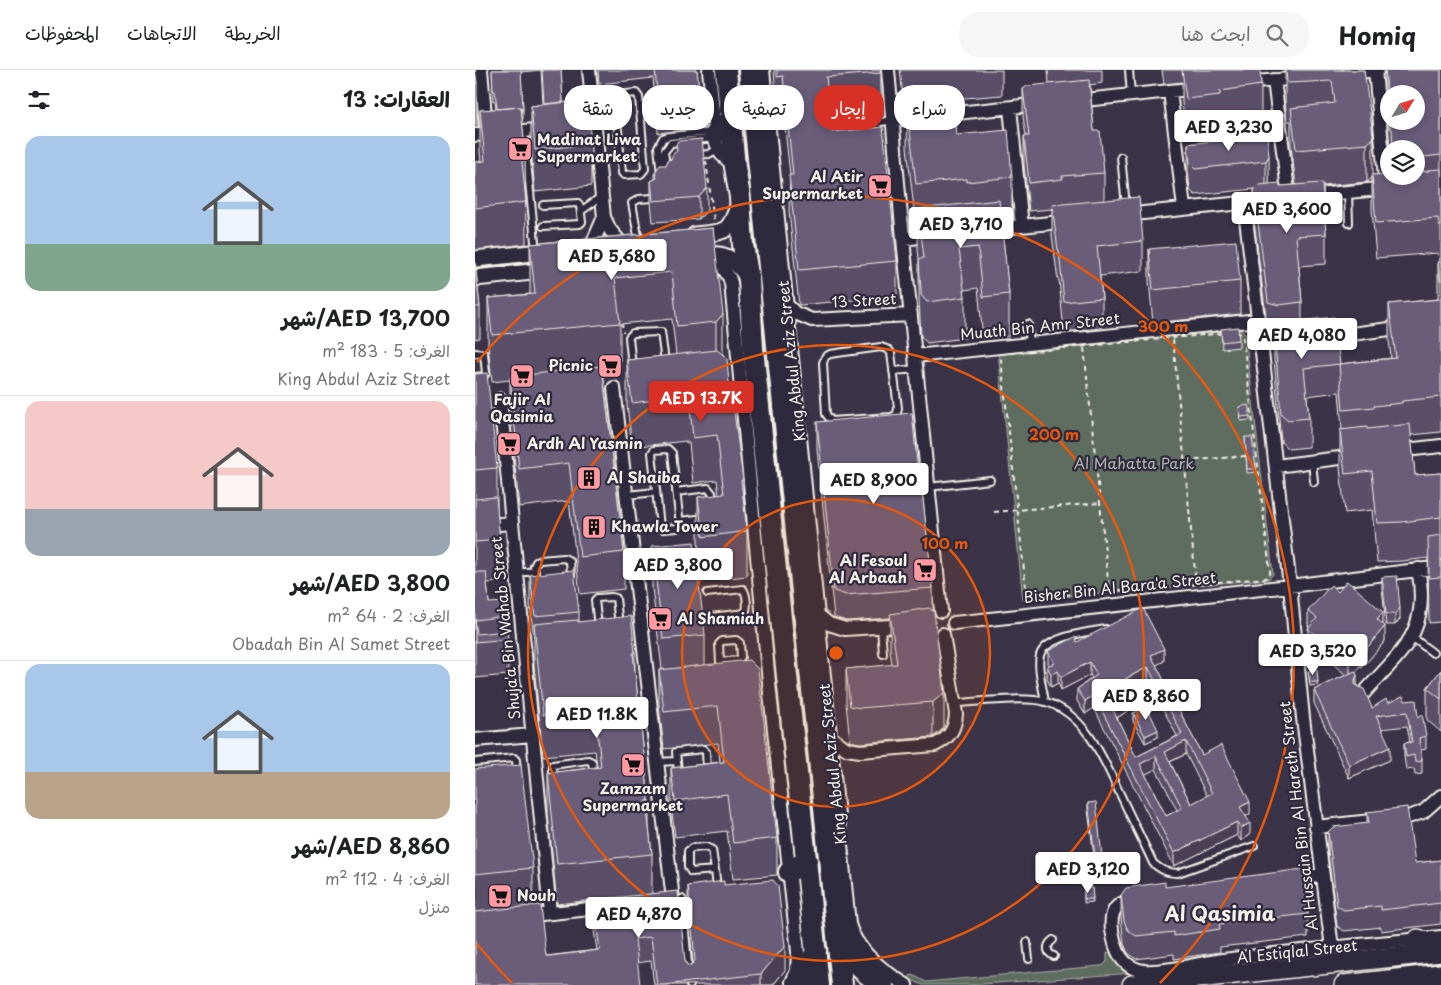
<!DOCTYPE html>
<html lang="ar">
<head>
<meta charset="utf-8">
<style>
	body { margin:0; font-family:"Playpen Sans","Playpen Sans Arabic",sans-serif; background:#f6f6f6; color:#202124; direction:rtl; height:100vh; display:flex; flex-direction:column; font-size:19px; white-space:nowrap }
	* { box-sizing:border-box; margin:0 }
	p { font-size:16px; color:#757577 }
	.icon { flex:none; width:28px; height:28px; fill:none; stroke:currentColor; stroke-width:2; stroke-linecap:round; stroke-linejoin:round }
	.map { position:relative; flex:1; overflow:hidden; direction:ltr }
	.sheet { display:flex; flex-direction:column; background:#fff; width:475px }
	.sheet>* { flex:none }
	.banner { position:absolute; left:15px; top:15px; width:475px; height:45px; direction:rtl; display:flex; gap:10px }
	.needle { width:32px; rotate:52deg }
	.controls { position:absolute; left:905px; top:15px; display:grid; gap:10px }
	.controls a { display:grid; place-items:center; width:45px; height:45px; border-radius:50%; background:#fff; box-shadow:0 2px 8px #0003; font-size:25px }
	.price { position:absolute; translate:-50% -42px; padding:0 11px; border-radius:5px; background:#fff; color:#222; font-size:16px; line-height:32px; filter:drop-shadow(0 1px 2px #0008) }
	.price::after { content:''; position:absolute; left:50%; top:30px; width:15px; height:11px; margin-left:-8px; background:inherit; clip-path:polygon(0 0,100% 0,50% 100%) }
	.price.selected { background:#d93025; color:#fff }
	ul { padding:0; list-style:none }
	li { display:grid; align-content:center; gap:10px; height:265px; padding:0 25px }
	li+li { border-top:1px solid #e0e0e0 }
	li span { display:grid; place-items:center; height:155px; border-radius:15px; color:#555 }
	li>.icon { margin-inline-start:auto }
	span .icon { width:90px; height:90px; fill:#fffc; stroke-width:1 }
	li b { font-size:21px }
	h2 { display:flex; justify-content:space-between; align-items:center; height:60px; padding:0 25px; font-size:21px }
	.pill { padding:0 18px; border-radius:20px; background:#fff; box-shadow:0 2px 8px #0003; font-size:18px; line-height:45px }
	.pill.selected { background:#d93025; color:#fff }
	header { display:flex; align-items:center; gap:30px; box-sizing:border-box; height:70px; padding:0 25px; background:#fff; border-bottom:1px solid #e0e0e0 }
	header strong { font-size:24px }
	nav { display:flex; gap:28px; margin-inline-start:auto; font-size:18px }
	.search { width:350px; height:45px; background:#f6f6f6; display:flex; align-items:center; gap:12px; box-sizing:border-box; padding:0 18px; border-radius:20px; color:#757577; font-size:19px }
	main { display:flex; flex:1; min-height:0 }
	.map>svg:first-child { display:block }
	.green { fill:#5f6c61; stroke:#aaaea4 }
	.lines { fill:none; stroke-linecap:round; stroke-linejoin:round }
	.service-casing { stroke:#f4f1e8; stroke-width:10 }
	.minor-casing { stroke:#f4f1e8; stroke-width:16 }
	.tertiary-casing { stroke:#f4f1e8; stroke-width:19 }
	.primary-casing { stroke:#f4f1e8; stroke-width:22 }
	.trunk-casing { stroke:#f4f1e8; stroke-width:24 }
	.path { stroke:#f4f1e8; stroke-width:2; stroke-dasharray:5 4; stroke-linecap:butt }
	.service { stroke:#2f2a3d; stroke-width:6 }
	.minor { stroke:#2f2a3d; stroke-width:12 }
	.tertiary { stroke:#2f2a3d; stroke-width:15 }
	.primary { stroke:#2f2a3d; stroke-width:19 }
	.trunk { stroke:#2f2a3d; stroke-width:20 }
	.wall { fill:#5a5069; stroke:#f4f1e8; fill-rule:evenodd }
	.shaded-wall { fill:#4a4155; stroke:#f4f1e8 }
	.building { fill:#695d7a; stroke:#f4f1e8; fill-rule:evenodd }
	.ring { fill:none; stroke:#e8590c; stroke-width:2.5 }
	.labels { text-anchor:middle; stroke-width:4.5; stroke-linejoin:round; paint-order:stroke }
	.poi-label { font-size:15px; font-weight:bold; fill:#f4f1e8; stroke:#2f2a3d; text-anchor:start }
	.street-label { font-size:15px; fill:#f4f1e8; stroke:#2f2a3d }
	.park-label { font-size:15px; fill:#b1b5ab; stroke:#2f2a3d }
	.district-label { font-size:20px; font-weight:bold; fill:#f4f1e8; stroke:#2f2a3d }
	.centre { fill:#e8590c; stroke:#2f2a3d; stroke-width:2.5 }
	.ring-label { font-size:15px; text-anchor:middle; font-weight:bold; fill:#e8590c; stroke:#2f2a3d; stroke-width:4.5; stroke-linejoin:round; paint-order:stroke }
</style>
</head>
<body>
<header>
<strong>Homiq</strong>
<div class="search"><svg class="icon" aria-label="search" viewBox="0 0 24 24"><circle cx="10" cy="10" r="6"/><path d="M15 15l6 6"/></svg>ابحث هنا</div>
<nav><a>الخريطة</a><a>الاتجاهات</a><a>المحفوظات</a></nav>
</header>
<main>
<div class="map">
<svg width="966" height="915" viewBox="0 0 966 915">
	<rect width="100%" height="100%" fill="#3b3449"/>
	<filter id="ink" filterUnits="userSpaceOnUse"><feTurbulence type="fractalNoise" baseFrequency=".02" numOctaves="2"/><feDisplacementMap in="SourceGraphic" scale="10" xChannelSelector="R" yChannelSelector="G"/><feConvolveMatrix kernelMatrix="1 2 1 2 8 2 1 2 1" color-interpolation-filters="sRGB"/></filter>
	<g filter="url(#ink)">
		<!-- green -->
		<path class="green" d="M765 260 770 264 798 504 794 509 548 530 523 281Z
			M293 285 300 351H295L288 286Z
			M300 355 307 421 302 422 295 356Z
			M637 882 658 903 495 915H448L434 909 435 906 438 905 451 912 625 896 629 895 632 891V883Z"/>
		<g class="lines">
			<defs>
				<path id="service" d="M654 0 656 25
					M161 23 164 27 170 99 166 104 149 105 147 103 140 27 142 25Z
					M118 45 142 44
					M402 52 404 65
					M49 61 61 182
					M365 69 366 62 369 58 418 50
					M220 85 234 84 243 79
					M646 87 651 136
					M192 102 189 82 196 73 239 68
					M186 104 183 77 188 68 195 66 238 62
					M873 122 874 153
					M68 135 103 133 105 136 107 152 105 154 68 156
					M106 141 127 126
					M164 172 157 133 164 129 177 128
					M553 254 555 274
					M406 277 414 280 416 283 423 338 422 344 417 347 356 351 351 344 348 293 350 287 355 284Z
					M0 283 9 284 11 303 9 306 0 307
					M157 297 154 267 158 263 186 262 190 292
					M418 301 442 299
					M193 379 197 383 205 455 202 458 188 459 185 457 177 383 179 380Z
					M837 391 839 412
					M453 417 515 410
					M201 422 233 418 237 423 239 434
					M152 425 181 422
					M205 451 231 448
					M159 487 185 483
					M89 488 95 491 96 505 93 510 69 514 61 510 59 496 61 492 65 490Z
					M42 503 60 501
					M232 523 268 519C272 524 273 538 270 543L235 547
					M123 557 120 530 122 528 137 527 141 528 144 556
					M406 557 408 584
					M937 567 958 583
					M261 570 265 573 266 587 263 590 245 592 244 574 247 571Z
					M570 632C568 618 562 599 565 585 571 566 614 562 631 559
					M480 633C503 632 550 626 571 632 613 645 630 693 647 728 657 750 668 771 678 793 686 800 692 803 703 803L779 776
					M228 679 231 682 232 701 207 704 203 701 201 682Z
					M0 692 39 688 41 690 42 703
					M183 692 201 691
					M78 710V695L113 690 117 692 119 706
					M231 777 237 780 240 800 216 802 213 797V781L217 778Z
					M240 800 242 819
					M207 829 215 915
					M578 870C571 875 571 883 579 886
					M552 872 554 889"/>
				<path id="minor" d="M6 0 11 57
					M114 0 129 147 135 160 147 174
					M234 0 241 73 246 84 260 97
					M288 0 374 854C381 881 408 901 431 915
					M413 0 428 169 466 541
					M900 0 911 118
					M873 3 903 0
					M799 10 814 128
					M769 13 826 8
					M695 21 709 138
					M600 31 724 18
					M535 38 547 156
					M418 50 565 34
					M0 65 72 59
					M833 126 913 118
					M769 132 815 516 828 648 857 878
					M649 145 796 130
					M510 160 594 151
					M428 169 460 165
					M116 177 129 147
					M239 184 254 207 256 213 295 623 323 882 322 901 317 912
					M312 235 320 243 337 250 436 245
					M846 268 930 257
					M440 286 783 250
					M139 318 198 830
					M25 329 75 843
					M922 381 966 376
					M801 396 880 386
					M0 456 37 453
					M342 544 354 554 370 559 431 555
					M479 553 815 516 966 497
					M888 624C926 581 956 563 943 499
					M355 667 372 679 385 681 460 675C474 668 480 660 481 644L468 564
					M0 670 57 665
					M841 757 933 747 948 742 966 726
					M813 810 847 805
					M662 830C654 831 646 832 641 838 636 844 636 852 637 860 640 879 646 898 669 901 690 903 725 893 748 890 820 881 893 874 966 867
					M67 844 134 837"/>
				<path id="tertiary" d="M220 165C249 161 253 166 263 136
					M223 185C250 183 256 185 272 207
					M0 189 75 181
					M0 208 76 200"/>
				<path id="primary" d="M943 869 966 878
					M657 915 966 882
					M869 915 966 904"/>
				<path id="trunk" d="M251 0 260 97 265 127 268 175 274 210 278 278 344 915
					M274 0 367 915
					M240 65 255 48
					M314 802 332 790
					M366 867C373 888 389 904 408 915
					M325 915 341 881"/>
			</defs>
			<!-- service casing -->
			<use href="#service" class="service-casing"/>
			<!-- minor casing -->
			<use href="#minor" class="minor-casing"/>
			<!-- tertiary casing -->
			<use href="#tertiary" class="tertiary-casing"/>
			<!-- primary casing -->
			<use href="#primary" class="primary-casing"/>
			<!-- trunk casing -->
			<use href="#trunk" class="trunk-casing"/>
			<!-- path -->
			<path class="path" d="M231 91 239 151
				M147 252 148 262
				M761 262 766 264 768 268 795 501V505L791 508 552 528 526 289 527 284Z
				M698 269 721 513
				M609 278 634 520
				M622 398 771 386
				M519 442 625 433"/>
			<!-- service -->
			<use href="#service" class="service"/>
			<!-- minor -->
			<use href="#minor" class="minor"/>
			<!-- tertiary -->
			<use href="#tertiary" class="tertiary"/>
			<!-- primary -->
			<use href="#primary" class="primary"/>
			<!-- trunk -->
			<use href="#trunk" class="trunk"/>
		</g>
		<!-- wall -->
		<path class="wall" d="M0 0 2 13V55H0Z
			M17 0H86L88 32 116 74V116L60 122 56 78V36L68 34 66 0 46 2 48 40V49H47L50 81 51 174 0 180V92H6L5 82V40L21 39 20 31H18Z
			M123 0H222L225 27V58L183 63 178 8 124 14Z
			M299 0H406V38L355 42 357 62 422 191V226L324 235 314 141 315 105 308 41 302 42Z
			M425 0H527V25L478 29 481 65 537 107V149L526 150 534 224V266L508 268 503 218 489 220 490 227V268L452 273 446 266 444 230V189L443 180V156L441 157 432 77 433 32 431 31 428 26Z
			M573 0H627V13L615 15 619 61 629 103V131L668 171V201L625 206 627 228V258L589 262 584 210H583L577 165V139L554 141 549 95V66H551L548 47V19L574 14Z
			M687 0H785L786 15V49L745 54V58L711 62 707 33V12L689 14Z
			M810 0H889L897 105 941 106V79L915 78 910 18V0H966V190H964L963 183 901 188 897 140V107L892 112 848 116 851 164V194L824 196 827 232V251L865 294 916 288 914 269V234L963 229V192H966V362L936 365 940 405 966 403V552L954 553 953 488 927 491 902 492 897 440 870 443 865 398V360L867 359 864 322 832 326 834 348V377L813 379 806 372 799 289V264L793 262 779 150V120L780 119 720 125 715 120 713 100V74L792 65 794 113 793 114 805 116 821 115 816 76V51H812L810 31ZM914 24 941 51H914Z
			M198 84 232 140 224 149 178 152 176 133V111L180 109V102L191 95 196 89Z
			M238 158 248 285 268 410V430L272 461V506L228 511 223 472V427L244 425 242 410 218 413 214 373H211V371L157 377 152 335V290L201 285 197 249 145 254V300L128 301 149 482V519L105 524 94 431 44 437 35 344V310L17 312 13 275V228L55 224V174Z
			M674 179 765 211V244L678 253 674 211Z
			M0 193 5 237V268L0 269Z
			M746 259 764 270V277L747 279Z
			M0 304 22 398V440L25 470V512L12 513 14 533 31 546V561L33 569V605L0 608Z
			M764 337 775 346V350L766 351Z
			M342 352 444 412 458 518V541L469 658 458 667 385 673 375 671 371 634V599L417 595 415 579V548L371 551 359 547 342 379Z
			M770 367 781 399V402L772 403Z
			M177 476 230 565V595L302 768V805L258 809 252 761 200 767 196 735V698L245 692 243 673 189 679 184 636V600L187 599 177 518Z
			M55 505 104 542V552L160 583V601L174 731V756L177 784V824L210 891 212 895 216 896 218 893 213 840V816L249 815 310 900 298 915H179L176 891 0 915V699L58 798V836L71 886 122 880 118 854V830L82 834 73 743V703L122 697 120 681 68 686 59 595V569L55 536Z
			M907 507 925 549 920 555H911L907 518Z
			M863 522 908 554 910 571 887 598 885 597 881 602 882 616 897 638 913 633 930 631 943 648 951 666V679L946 680 947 691V704L940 705 939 699 931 700 929 686V673L935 672 932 656 907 659 915 690 874 708 839 633V620L871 605 833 573V559L834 557 833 556V541Z
			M602 572 689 591 681 595 727 685 775 744 771 746 775 765 766 771 762 765 699 796 619 638 610 644 602 631V619L617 608 615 605 586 620 583 613 576 617 572 609V596H574L573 594V581ZM673 610 702 666 661 687 642 648 657 638 654 620ZM711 684 732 726 716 734 695 692ZM681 699 702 740 691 746 670 704Z
			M966 600V662L952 650V618Z
			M833 601 843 612V615L835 616Z
			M658 643 683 667 670 673 658 651Z
			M613 733 627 786V793L620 794 613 740Z
			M892 742 940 793 966 790V854L906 861V857L869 861 862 856 853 783V762L892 753Z
			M690 817 833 844V867L745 877V882L699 889V884L661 889 653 883 649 874 646 848V825Z
			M609 818H617L618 832 609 833Z"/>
		<!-- shaded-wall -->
		<path class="shaded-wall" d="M898 65V103L897 108 892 112V74Z
			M794 86V113L791 118V91Z
			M232 118V140L224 149V127Z
			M248 244V292L241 299V252Z
			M925 538V549L920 555V544Z
			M908 542V556L902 549Z
			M910 556V571L887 598V584Z
			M689 579V591L676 598V585Z
			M885 582V597L875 609V594Z
			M615 592V605L586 620V607Z
			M673 597V610L654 620 657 625V638L637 651V638L650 609Z
			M583 601V613L576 617V604Z
			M882 605V618L880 623V610Z
			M469 623V658L458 667V632Z
			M619 625V638L610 644V631Z
			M683 660V667L670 673V666Z
			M711 671V684L690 694V682Z
			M915 677V690L874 708V695Z
			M681 686V699L665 707V694Z
			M775 732V744L765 750V737Z
			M762 752V765L699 796V783Z
			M775 753V765L766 771V758Z
			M310 876V900L298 915H286V904Z"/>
		<!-- building -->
		<path class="building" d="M0 0 2 13H0Z
			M17 0H46L48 40H46V37L22 39 20 21H18Z
			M67 0H86L88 32 69 34Z
			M180 0H222L225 27 183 32Z
			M302 0H406V3L351 7 357 62 408 57 422 191 324 200 314 105H318L308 6 302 7Z
			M707 0H785L786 15 745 21V25L711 29Z
			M811 0H889L898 65 897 70 892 74 821 80 816 38 860 33 857 11 812 13Z
			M910 0H966V85L941 88V79H918L917 59H915V51H941V24H914V41Z
			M614 10 619 61H625L629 103 587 106 588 109 554 113 549 66H554L548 19 552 16Z
			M476 19 481 65 533 60 537 107 492 112V109L441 114 432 35 434 28 439 23Z
			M112 30 116 74 60 80 56 36Z
			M46 37 50 81H46L51 132 0 138V92L10 91 5 40Z
			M792 65 794 86 791 91 720 99 715 94 713 74Z
			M227 69 232 118 224 127 178 131 176 111 182 108 180 102 185 95H191L193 90 196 89 198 84 202 81 201 74 203 71Z
			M966 99V156H964L963 148 901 153 897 105 914 104V106H941V102L954 101 953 100Z
			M805 113V116L847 113 851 164 821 166 827 232 804 235 796 233 793 232 779 120 784 115Z
			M664 127 668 171 622 176 627 228 589 232 584 180H583L577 135Z
			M524 130 534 224 508 227 503 177 484 179 490 227 452 232 446 225V222L444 189 449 188 443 139Z
			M238 158 248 244 241 252 202 256 197 202 140 208 145 253 17 265 13 228 60 224 55 174Z
			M761 171 765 211 678 220 674 179Z
			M963 192H966V211L965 210Z
			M0 193 5 237H0Z
			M966 229V327L927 331V333L899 336 900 337 868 340 864 294 921 288 914 234Z
			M859 247 865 294 829 298 834 348 813 350 806 344 799 261 804 253Z
			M763 257 764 270 747 272 746 259Z
			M242 280 252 288 255 327H257L268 410H266L272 461 228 467 223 427 249 424 242 365 218 368 214 328H211V326L157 333 152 290Z
			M127 296 149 482 105 487 94 393 44 399 35 307Z
			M12 303 22 398 0 400V304Z
			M773 335 775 346 766 347 764 337Z
			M437 343 444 412H446L458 518 371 525 359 521 342 352Z
			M935 354 940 405 966 403V447L927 452 902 453 897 401 870 404 865 360 892 357V359Z
			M770 367H777L781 399H772Z
			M21 427 25 470 0 472V429Z
			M966 465V507L954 508 953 467Z
			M219 472 230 565 188 569 177 476Z
			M99 500 104 542 60 546 55 505Z
			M0 502H11L14 533 30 532 31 546 0 550 2 564 32 561 33 569 0 572Z
			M922 506 925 538 920 544H911L907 507Z
			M872 511 908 542 902 549 910 556 887 584 885 582 875 594 833 559 842 548 833 541 856 515 863 522Z
			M454 538 459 542 469 623 458 632 385 638 375 636 371 599 422 594 415 544Z
			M668 538 689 579 676 585 727 685 746 675 775 732 765 737 775 753 766 758 762 752 699 783 619 625 610 631 602 619 622 605 615 592 586 607 583 601 576 604 572 596 579 593 573 581 600 567 602 572ZM673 597 707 664 661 687 637 638 657 625 652 616 654 615 650 609ZM711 671 737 723 716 734 690 682ZM681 686 707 738 691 746 665 694Z
			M156 546 160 583H158L174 731H171L177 784 82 794 73 703 126 697 120 640 68 645 59 554 103 550V552Z
			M274 590 283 599 302 768 258 773 252 724 200 731 196 698 249 692 243 636 189 642 184 600Z
			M842 600 843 612H835L833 601Z
			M966 600V629L952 618Z
			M880 601 882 605 880 610V614L883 617 889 619 897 638 911 629 913 633 928 626 930 631 941 630 943 648 947 644 951 666 944 668 947 691 940 692 939 685 931 687 929 673 937 672 932 642 901 646 915 677 874 695 839 620Z
			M672 637 683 660 670 666 658 643Z
			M46 695 58 798 0 804V699Z
			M621 732 627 786H620L613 733Z
			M932 737 940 793 966 790V833L906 840V836L869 840 862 836 853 762 858 757 894 753 892 742Z
			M828 799 833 844 744 854 745 859 699 866V862L661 866 653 860 649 851 646 825 651 818 690 812V817Z
			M298 810 303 816 310 876 286 904 189 915H182L176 867 160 869 165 915H0V842L65 835 71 886H74L125 880 118 830 203 821 210 891 212 895 216 896 220 890 213 816 249 811V815Z
			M609 818H617L618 829H609Z"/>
	</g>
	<!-- distance rings -->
	<circle cx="361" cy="583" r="154" fill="#e8590c" fill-opacity=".12"/>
	<g class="ring">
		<circle cx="361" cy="583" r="154"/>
		<circle cx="361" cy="583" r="308"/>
		<path d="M37 913A462 462 0 0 1 2 874M2 292A462 462 0 1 1 685 913"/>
	</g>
	<!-- icons -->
	<defs>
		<symbol id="supermarket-square" viewBox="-11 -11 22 22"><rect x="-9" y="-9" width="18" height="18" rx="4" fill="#ff9aa2" stroke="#2f2a3d"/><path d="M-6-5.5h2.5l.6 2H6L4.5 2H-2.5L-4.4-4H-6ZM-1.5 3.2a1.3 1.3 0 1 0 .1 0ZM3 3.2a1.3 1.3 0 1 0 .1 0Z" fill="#111"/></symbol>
		<symbol id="building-square" viewBox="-11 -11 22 22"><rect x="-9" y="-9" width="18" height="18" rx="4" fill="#ff9aa2" stroke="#2f2a3d"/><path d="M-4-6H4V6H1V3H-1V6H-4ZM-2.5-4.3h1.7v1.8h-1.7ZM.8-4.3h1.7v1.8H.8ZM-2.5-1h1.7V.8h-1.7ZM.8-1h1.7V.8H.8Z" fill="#111"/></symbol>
	</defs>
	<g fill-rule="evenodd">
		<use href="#supermarket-square" x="31" y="65" width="28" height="28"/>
		<use href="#supermarket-square" x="391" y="102" width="28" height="28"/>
		<use href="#supermarket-square" x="121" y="282" width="28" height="28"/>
		<use href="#supermarket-square" x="33" y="292" width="28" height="28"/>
		<use href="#supermarket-square" x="20" y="360" width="28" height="28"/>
		<use href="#building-square" x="100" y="394" width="28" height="28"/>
		<use href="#building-square" x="105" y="443" width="28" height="28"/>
		<use href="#supermarket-square" x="436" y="486" width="28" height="28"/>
		<use href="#supermarket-square" x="171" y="535" width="28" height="28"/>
		<use href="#supermarket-square" x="144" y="681" width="28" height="28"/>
		<use href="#supermarket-square" x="11" y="812" width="28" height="28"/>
	</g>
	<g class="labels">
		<!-- poi labels -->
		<g class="poi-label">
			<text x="62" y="75">Madinat Liwa<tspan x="62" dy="17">Supermarket</tspan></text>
			<text x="388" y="112" text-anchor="end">Al Atir<tspan x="388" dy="17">Supermarket</tspan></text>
			<text x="118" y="301" text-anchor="end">Picnic</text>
			<text x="47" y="335" text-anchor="middle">Fajir Al<tspan x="47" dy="17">Qasimia</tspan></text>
			<text x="52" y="379">Ardh Al Yasmin</text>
			<text x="132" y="413">Al Shaiba</text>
			<text x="136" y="462">Khawla Tower</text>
			<text x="432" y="496" text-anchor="end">Al Fesoul<tspan x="432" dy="17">Al Arbaah</tspan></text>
			<text x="202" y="554">Al Shamiah</text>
			<text x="158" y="724" text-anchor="middle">Zamzam<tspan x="158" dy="17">Supermarket</tspan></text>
			<text x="42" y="831">Nouh</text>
		</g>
		<!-- street labels -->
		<g class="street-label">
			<text transform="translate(389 231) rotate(-3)" y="5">13 Street</text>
			<text transform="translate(565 257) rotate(-6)" y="5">Muath Bin Amr Street</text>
			<text transform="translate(317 291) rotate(-96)" y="5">King Abdul Aziz Street</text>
			<text transform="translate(645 518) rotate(-6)" y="5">Bisher Bin Al Bara'a Street</text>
			<text transform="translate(31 558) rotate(-96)" y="5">Shuja'a Bin Wahab Street</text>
			<text transform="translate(358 694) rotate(-96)" y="5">King Abdul Aziz Street</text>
			<text transform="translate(824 746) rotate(-97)" y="5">Al Hussain Bin Al Hareth Street</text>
			<text transform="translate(822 882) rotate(-6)" y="5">Al Estiqlal Street</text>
		</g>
		<!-- park labels -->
		<g class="park-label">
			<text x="659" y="399">Al Mahatta Park</text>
		</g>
		<!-- district labels -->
		<g class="district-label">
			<text x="745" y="851">Al Qasimia</text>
		</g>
	</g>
	<circle cx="361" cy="583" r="8" class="centre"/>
	<g class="ring-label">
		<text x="688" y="262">300 m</text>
		<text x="579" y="370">200 m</text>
		<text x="470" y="479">100 m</text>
	</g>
</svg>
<div class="controls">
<a><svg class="needle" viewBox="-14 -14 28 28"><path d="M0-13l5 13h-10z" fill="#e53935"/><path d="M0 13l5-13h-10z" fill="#757577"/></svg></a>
<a><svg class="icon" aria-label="layers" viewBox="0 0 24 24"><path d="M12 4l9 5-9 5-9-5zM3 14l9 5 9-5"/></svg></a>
</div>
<b class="price" style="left:754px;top:82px">AED 3,230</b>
<b class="price" style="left:812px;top:164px">AED 3,600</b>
<b class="price" style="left:486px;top:179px">AED 3,710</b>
<b class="price" style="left:137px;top:211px">AED 5,680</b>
<b class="price" style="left:827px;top:290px">AED 4,080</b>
<b class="price selected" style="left:226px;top:353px">AED 13.7K</b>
<b class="price" style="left:399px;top:435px">AED 8,900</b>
<b class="price" style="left:203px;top:520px">AED 3,800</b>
<b class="price" style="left:838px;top:606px">AED 3,520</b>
<b class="price" style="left:671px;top:651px">AED 8,860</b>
<b class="price" style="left:122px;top:669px">AED 11.8K</b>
<b class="price" style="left:613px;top:824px">AED 3,120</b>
<b class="price" style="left:164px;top:869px">AED 4,870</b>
<div class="banner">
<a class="pill">شراء</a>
<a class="pill selected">إيجار</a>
<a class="pill">تصفية</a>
<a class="pill">جديد</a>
<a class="pill">شقة</a>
</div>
</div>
<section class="sheet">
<h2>العقارات: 13<svg class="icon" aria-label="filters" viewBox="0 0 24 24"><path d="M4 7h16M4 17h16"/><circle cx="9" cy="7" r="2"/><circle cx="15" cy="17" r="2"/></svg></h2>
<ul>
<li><span style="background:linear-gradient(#a9c7e8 70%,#7fa58c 0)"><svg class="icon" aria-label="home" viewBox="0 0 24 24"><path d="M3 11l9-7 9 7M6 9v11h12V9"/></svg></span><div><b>AED 13,700/شهر</b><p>الغرف: 5 · 183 m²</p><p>King Abdul Aziz Street</p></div></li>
<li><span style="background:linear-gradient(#f6c9c9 70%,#9aa5b1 0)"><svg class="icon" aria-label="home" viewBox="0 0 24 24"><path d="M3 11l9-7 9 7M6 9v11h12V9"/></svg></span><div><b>AED 3,800/شهر</b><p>الغرف: 2 · 64 m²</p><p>Obadah Bin Al Samet Street</p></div></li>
<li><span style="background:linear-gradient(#a9c7e8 70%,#b9a48a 0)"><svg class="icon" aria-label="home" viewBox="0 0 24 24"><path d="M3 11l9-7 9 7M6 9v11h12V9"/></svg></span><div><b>AED 8,860/شهر</b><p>الغرف: 4 · 112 m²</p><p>منزل</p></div></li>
</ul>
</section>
</main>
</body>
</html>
